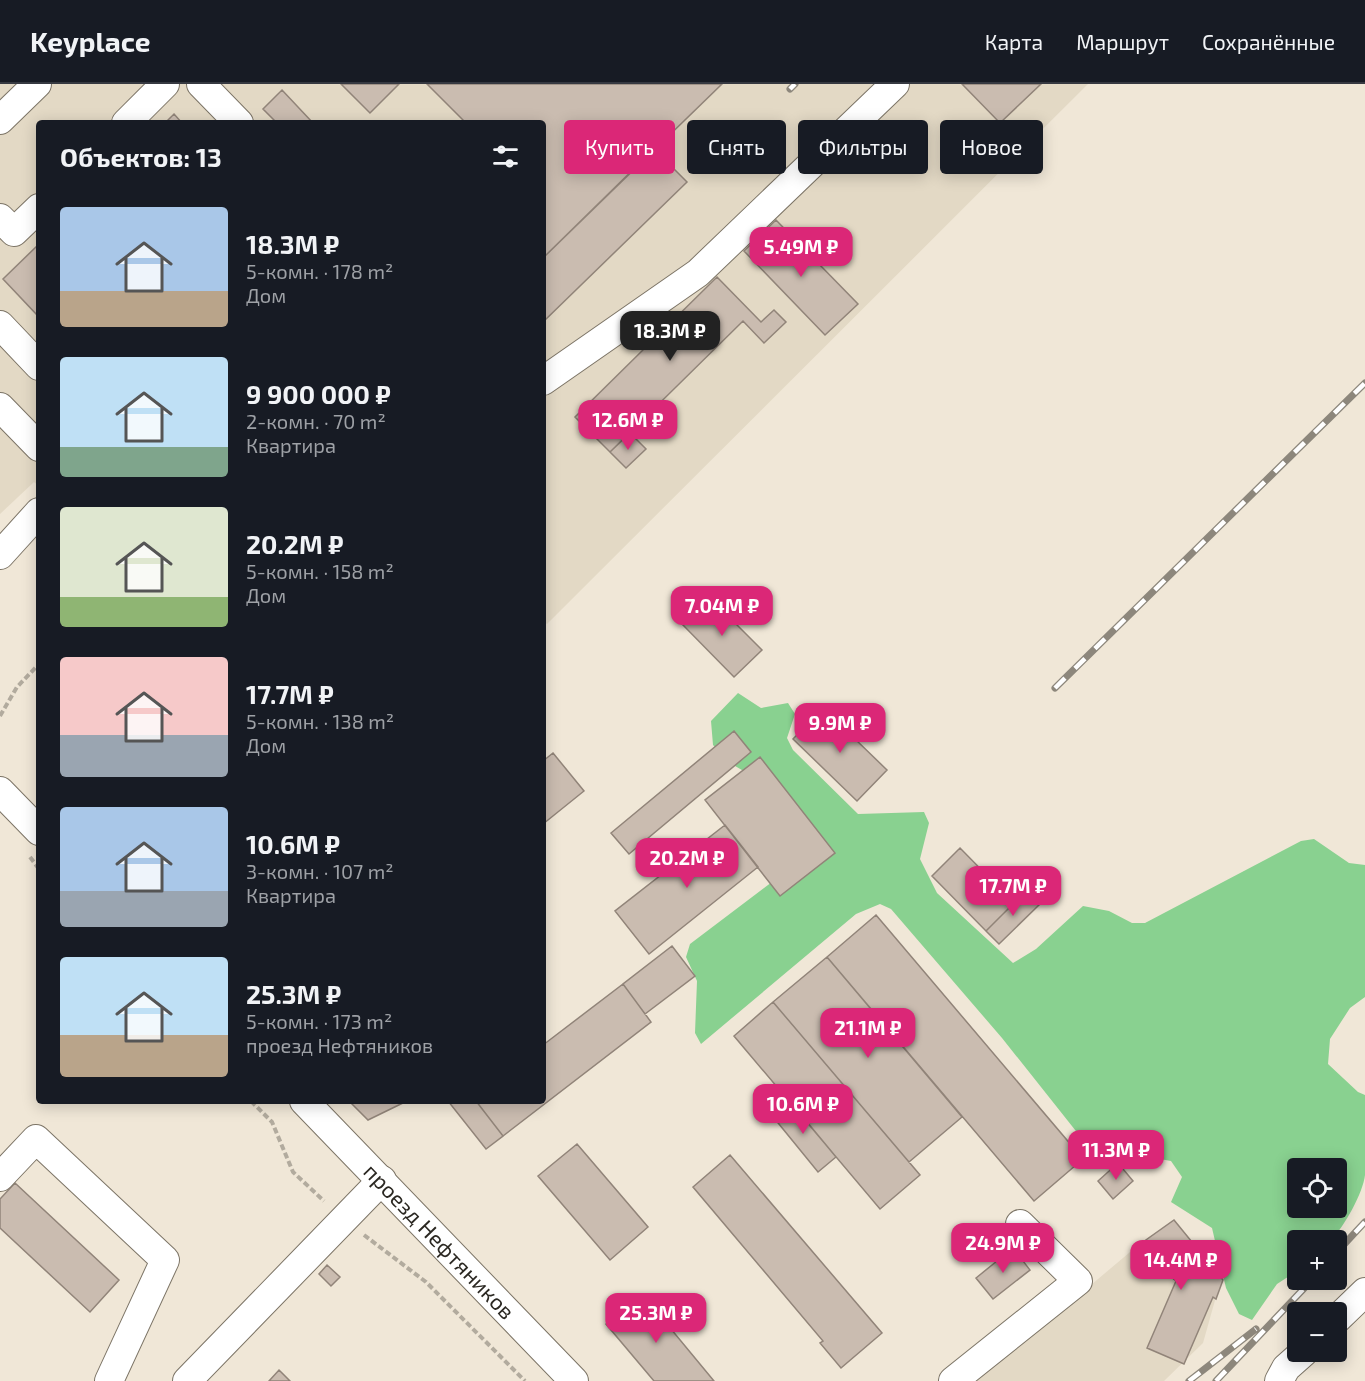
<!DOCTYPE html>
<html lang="ru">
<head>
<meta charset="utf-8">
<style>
	body { margin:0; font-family:"Exo 2",sans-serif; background:#20242c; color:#f1f3f6; height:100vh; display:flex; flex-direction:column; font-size:22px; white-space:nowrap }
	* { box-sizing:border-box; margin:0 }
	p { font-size:20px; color:#9ea1a6 }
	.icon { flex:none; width:33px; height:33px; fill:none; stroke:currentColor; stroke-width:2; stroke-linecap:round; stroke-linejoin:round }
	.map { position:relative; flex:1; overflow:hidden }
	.sheet { position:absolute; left:36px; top:36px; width:510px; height:984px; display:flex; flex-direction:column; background:#171b24; border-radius:6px; box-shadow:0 3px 15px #0003 }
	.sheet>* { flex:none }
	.top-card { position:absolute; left:564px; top:36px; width:570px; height:54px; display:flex; gap:12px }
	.buttons { position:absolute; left:1287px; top:1074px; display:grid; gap:12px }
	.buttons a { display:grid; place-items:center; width:60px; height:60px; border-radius:6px; background:#171b24; box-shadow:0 3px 15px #0003; font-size:30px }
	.price { position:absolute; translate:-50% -51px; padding:0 14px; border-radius:12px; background:#db2777; color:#fff; font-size:20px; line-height:39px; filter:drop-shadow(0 2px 3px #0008) }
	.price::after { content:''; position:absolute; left:50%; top:36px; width:18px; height:14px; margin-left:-9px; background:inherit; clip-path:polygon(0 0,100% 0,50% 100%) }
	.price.active { background:#222; color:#fff }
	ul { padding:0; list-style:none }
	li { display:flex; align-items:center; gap:18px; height:150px; padding:0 24px }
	li span { display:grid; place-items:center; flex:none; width:168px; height:120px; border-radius:6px; color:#555 }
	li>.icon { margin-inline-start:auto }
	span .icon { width:72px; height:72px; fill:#fffc; stroke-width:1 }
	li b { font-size:26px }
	h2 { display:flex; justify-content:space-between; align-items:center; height:72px; padding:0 24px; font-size:26px }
	.tag { padding:0 21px; border-radius:6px; background:#171b24; box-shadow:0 3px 15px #0003; font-size:21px; line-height:54px }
	.tag.active { background:#db2777; color:#fff }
	header { display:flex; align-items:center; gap:36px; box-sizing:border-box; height:84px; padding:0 30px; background:#171b24; border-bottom:2px solid #363941 }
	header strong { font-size:28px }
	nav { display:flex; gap:33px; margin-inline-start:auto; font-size:21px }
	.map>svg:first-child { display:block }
	.industrial { fill:#e3d9c5 }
	.green { fill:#89d190; fill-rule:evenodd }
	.building { fill:#cabcb0; stroke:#918479; stroke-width:1.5 }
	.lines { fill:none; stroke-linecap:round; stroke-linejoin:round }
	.minor-casing { stroke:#7c7466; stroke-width:30 }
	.path { stroke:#b2ab9e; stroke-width:4; stroke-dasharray:6 3; stroke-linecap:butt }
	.minor { stroke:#fff; stroke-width:28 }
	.rail-casing { stroke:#8d877c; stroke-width:7 }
	.rail { stroke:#fff; stroke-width:4.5; stroke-dasharray:14; stroke-linecap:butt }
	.labels { text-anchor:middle; stroke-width:6; stroke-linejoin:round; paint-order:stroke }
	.street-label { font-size:22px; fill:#2b2822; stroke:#fff }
</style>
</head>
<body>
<header>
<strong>Keyplace</strong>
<nav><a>Карта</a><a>Маршрут</a><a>Сохранённые</a></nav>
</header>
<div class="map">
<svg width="1365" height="1297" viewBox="0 0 1365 1297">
	<rect width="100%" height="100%" fill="#f0e7d7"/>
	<!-- industrial -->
	<path class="industrial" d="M0 0H1088L547 540 543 537V39H39V402L34 398 0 430Z
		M1174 1136 1221 1195 1203 1259 1164 1297H977L1136 1163Z"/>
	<!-- green -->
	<path class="green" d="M738 609 761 624 788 619 795 630 787 654 793 666 858 730 924 728 929 739 920 775 937 809 1013 879 1036 865 1083 822 1109 827 1132 839H1145L1301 757 1314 755 1349 779 1365 781V913L1350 924 1330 955 1328 980 1358 1008 1365 1011C1365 1037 1365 1065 1365 1091 1363 1109 1344 1143 1331 1156H1298L1297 1187 1277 1200 1252 1236 1239 1230 1226 1204 1212 1144 1171 1118 1182 1093 1171 1077 1143 1072 1103 1074 1087 1061 1002 954 891 825 880 820 856 830 701 960 695 949 697 897 686 873 690 860 776 795V706L730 679 713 661 711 637ZM1298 1084H1336V1124H1298Z"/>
	<!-- building -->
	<path class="building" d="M341 0H399L370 29Z
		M427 0H722L543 174V39H466Z
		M962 0H1041L1000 39Z
		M282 6 313 39H277L263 25Z
		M174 30 182 39H165Z
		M654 65 687 98 543 238V174Z
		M776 136 858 220 825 251 744 167Z
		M39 160V233L3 195Z
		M717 193 761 238 774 226 786 238 764 259 743 237 610 368 575 333Z
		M630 349 646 365 626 384 610 368Z
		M709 513 762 566 734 593 682 540Z
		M823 624 887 686 857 717 793 655Z
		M734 647 751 668 629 770 611 749Z
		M553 669 584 707 543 740V677Z
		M760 673 835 769 780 812 705 716Z
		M725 741 758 783 649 870 615 827Z
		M960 764 1014 819 986 847 932 792Z
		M1027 806 1041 819 999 860 986 847Z
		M876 831 1083 1075 1034 1117 827 873Z
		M672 862 695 892 645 930 623 900Z
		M827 873 962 1033 909 1078 773 918Z
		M623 900 651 938 503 1052 476 1017H543V961Z
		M773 918 920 1091 880 1125 734 952Z
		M788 1015 836 1073 818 1088 770 1029Z
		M349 1017H407L368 1036Z
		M448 1017H476L503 1052 486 1065Z
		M577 1060 648 1143 610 1176 538 1092Z
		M730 1071 882 1249 841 1284 820 1259 823 1257 693 1103Z
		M1118 1079 1133 1097 1113 1115 1098 1097Z
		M15 1099 119 1196 90 1228 0 1144V1115Z
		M1174 1136 1223 1196 1216 1215 1213 1213 1184 1280 1147 1264 1176 1197 1136 1163Z
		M1013 1164 1030 1186 993 1215 976 1194Z
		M327 1181 340 1193 331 1202 319 1190Z
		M642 1210 714 1297H654L606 1240Z
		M279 1286 290 1297H269Z"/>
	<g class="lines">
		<defs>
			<g id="minor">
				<path d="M201 0 239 39"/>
				<path d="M0 36 37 0"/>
				<path d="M126 39 165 0"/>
				<path d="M0 134 14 148 39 124"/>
				<path d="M0 241 39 282"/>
				<path d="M543 297 698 189 895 0"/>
				<path d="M0 323 39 363"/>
				<path d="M0 471 39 428"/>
				<path d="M0 707 39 747"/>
				<path id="s1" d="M304 1017 574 1297"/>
				<path d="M0 1093 36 1055 165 1176 109 1297"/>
				<path d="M1336 1236 1365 1208"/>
				<path d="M187 1297 382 1096"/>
				<path d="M953 1297 1078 1197 1020 1140"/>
				<path d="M1279 1297 1286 1284 1304 1268"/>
			</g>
		</defs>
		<!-- minor casing -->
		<use href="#minor" class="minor-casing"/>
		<!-- path -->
		<path class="path" d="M0 632 17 603 39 580
			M30 773 39 785
			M251 1017 272 1038 293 1088 324 1117
			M364 1151 426 1198 525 1297"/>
		<!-- minor -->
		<use href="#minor" class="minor"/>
		<defs>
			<path id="rail" d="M790 5 795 0
				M1055 604 1365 299
				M1336 1169 1365 1138
				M1189 1297 1256 1245
				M1216 1297 1312 1196"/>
		</defs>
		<!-- rail casing -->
		<use href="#rail" class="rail-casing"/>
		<!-- rail -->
		<use href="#rail" class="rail"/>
	</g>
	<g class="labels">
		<!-- street labels -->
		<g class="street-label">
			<text dy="8" stroke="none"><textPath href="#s1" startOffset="195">проезд Нефтяников</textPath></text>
		</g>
	</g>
</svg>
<div class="buttons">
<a><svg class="icon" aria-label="locate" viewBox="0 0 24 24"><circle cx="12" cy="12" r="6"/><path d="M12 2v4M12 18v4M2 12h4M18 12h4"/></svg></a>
<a>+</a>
<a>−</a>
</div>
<b class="price" style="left:801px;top:194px">5.49M ₽</b>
<b class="price active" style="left:670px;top:278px">18.3M ₽</b>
<b class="price" style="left:628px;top:367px">12.6M ₽</b>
<b class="price" style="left:722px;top:553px">7.04M ₽</b>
<b class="price" style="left:840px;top:670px">9.9M ₽</b>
<b class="price" style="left:687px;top:805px">20.2M ₽</b>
<b class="price" style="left:1013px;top:833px">17.7M ₽</b>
<b class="price" style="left:868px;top:975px">21.1M ₽</b>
<b class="price" style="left:803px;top:1051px">10.6M ₽</b>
<b class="price" style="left:1116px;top:1097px">11.3M ₽</b>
<b class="price" style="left:1003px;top:1190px">24.9M ₽</b>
<b class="price" style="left:1181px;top:1207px">14.4M ₽</b>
<b class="price" style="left:656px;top:1260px">25.3M ₽</b>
<div class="top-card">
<a class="tag active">Купить</a>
<a class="tag">Снять</a>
<a class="tag">Фильтры</a>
<a class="tag">Новое</a>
</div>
<section class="sheet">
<h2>Объектов: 13<svg class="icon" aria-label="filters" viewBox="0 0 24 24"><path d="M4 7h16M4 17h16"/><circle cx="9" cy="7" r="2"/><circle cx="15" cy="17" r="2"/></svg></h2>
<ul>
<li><span style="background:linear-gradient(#a9c7e8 70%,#b9a48a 0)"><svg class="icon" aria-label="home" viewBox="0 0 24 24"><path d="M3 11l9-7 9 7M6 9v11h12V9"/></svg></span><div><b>18.3M ₽</b><p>5-комн. · 178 m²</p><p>Дом</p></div></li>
<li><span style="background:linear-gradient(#bfe0f5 75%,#7fa58c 0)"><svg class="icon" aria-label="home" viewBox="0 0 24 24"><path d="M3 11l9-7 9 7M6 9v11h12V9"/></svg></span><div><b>9 900 000 ₽</b><p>2-комн. · 70 m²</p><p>Квартира</p></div></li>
<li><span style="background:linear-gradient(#dfe7d0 75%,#8fb573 0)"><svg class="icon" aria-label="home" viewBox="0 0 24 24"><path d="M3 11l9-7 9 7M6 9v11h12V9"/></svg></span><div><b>20.2M ₽</b><p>5-комн. · 158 m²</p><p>Дом</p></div></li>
<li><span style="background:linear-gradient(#f6c9c9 65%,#9aa5b1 0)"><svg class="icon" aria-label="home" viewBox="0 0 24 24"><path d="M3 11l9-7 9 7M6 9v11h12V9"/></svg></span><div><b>17.7M ₽</b><p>5-комн. · 138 m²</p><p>Дом</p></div></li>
<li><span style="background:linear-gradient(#a9c7e8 70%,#9aa5b1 0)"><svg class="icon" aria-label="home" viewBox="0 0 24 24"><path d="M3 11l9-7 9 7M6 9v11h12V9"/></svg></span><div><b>10.6M ₽</b><p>3-комн. · 107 m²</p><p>Квартира</p></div></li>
<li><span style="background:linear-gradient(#bfe0f5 65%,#b9a48a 0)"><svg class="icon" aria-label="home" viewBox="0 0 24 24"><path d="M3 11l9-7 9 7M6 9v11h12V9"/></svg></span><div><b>25.3M ₽</b><p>5-комн. · 173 m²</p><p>проезд Нефтяников</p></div></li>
</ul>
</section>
</div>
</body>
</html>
